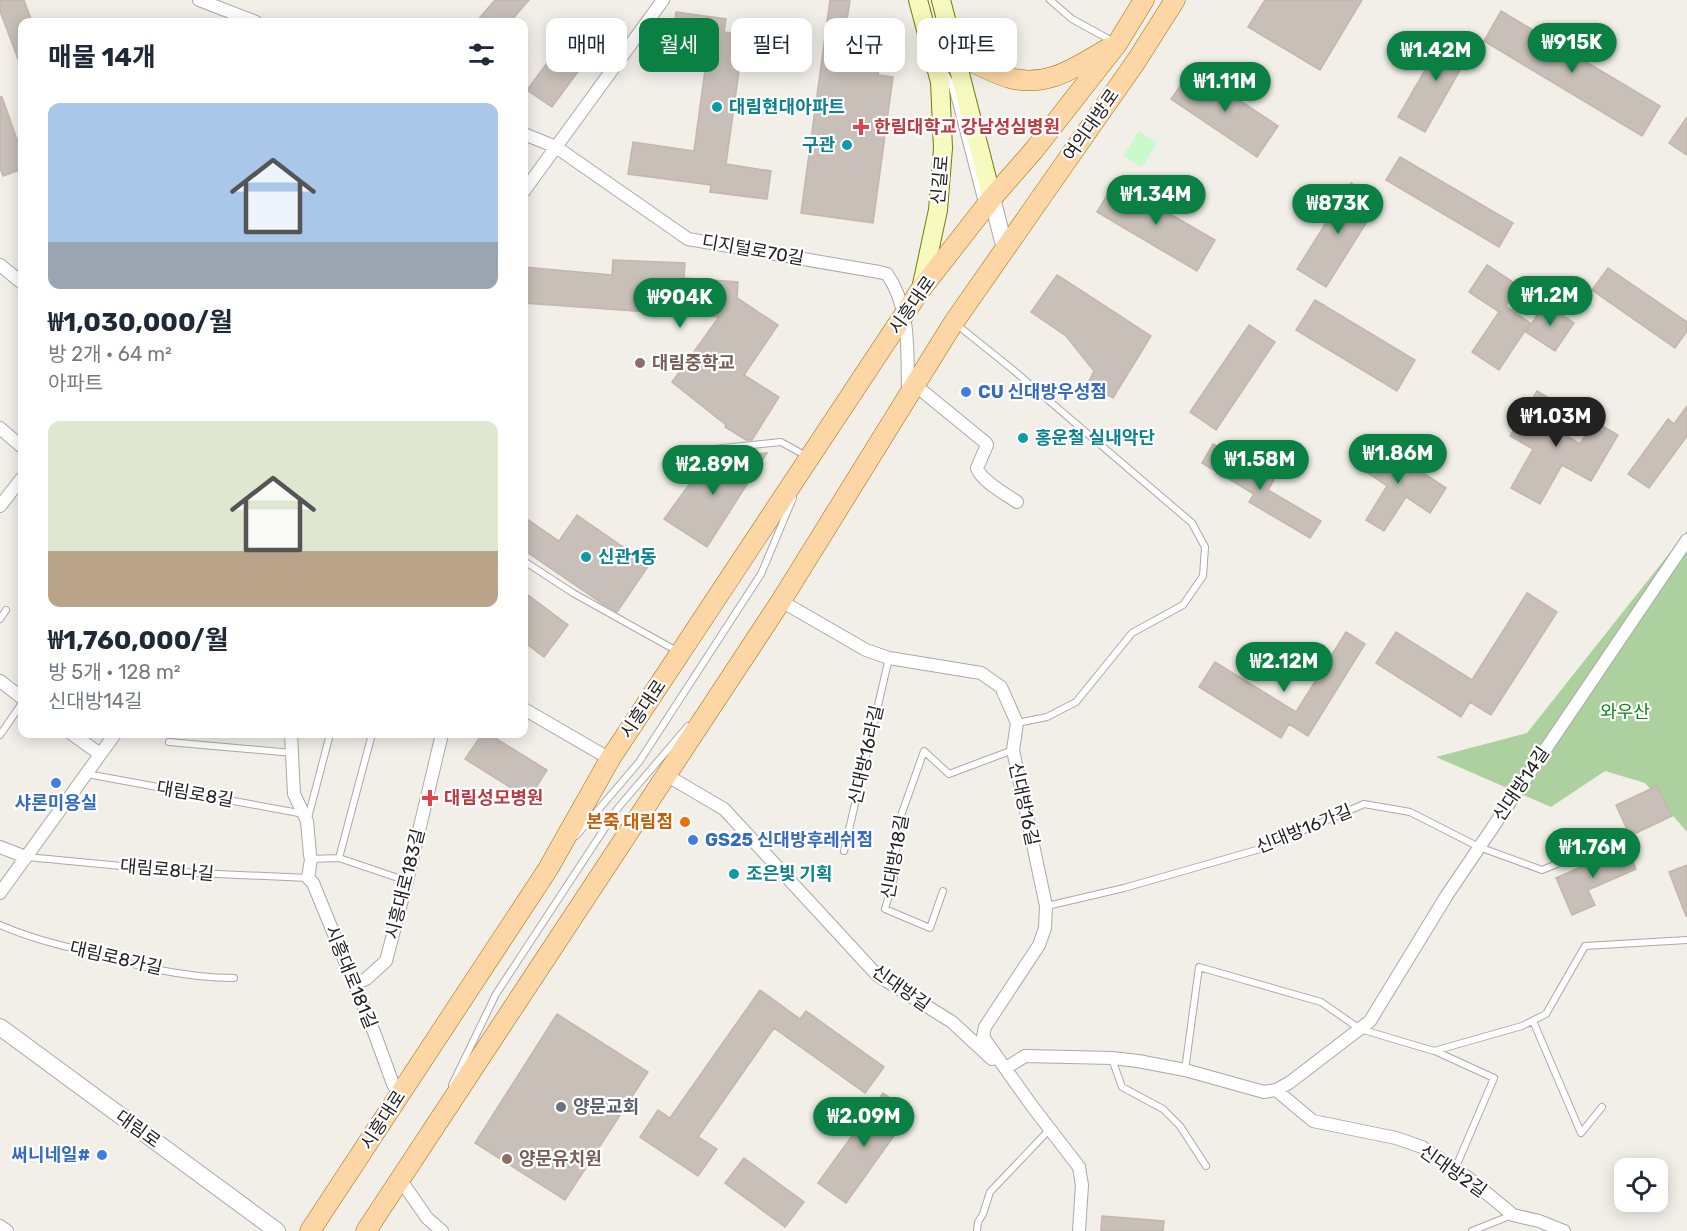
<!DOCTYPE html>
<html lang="ko">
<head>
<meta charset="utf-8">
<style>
	body { margin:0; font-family:Rubik,"Noto Sans KR",sans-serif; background:#f2f2f3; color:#1f2937; height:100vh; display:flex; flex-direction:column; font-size:22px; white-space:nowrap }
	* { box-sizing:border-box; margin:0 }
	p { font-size:20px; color:#747a83 }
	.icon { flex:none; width:33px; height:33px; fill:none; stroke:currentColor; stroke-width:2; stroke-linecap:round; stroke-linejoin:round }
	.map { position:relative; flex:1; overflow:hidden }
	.drawer { position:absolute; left:18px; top:18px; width:510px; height:720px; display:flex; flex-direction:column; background:#fff; border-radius:12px; box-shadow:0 3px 15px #0003 }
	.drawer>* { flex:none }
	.guide { position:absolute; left:546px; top:18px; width:570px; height:54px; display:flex; gap:12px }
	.controls { position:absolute; left:1614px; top:1158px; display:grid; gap:12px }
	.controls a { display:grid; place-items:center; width:54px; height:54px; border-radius:12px; background:#fff; box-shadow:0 3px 15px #0003; font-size:30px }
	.price { position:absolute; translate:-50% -51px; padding:0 14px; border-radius:21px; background:#0b8043; color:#fff; font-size:20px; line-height:39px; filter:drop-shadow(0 2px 3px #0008) }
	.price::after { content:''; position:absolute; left:50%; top:36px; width:18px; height:14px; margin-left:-9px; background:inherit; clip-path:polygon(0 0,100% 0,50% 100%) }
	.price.current { background:#222; color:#fff }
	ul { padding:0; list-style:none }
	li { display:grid; align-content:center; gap:12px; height:318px; padding:0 30px }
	li span { display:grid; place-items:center; height:186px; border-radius:12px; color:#555 }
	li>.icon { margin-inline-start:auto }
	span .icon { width:108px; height:108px; fill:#fffc; stroke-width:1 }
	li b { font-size:26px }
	h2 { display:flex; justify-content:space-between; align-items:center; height:72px; padding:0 30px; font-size:26px }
	.tag { padding:0 21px; border-radius:12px; background:#fff; box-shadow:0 3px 15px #0003; font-size:21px; line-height:54px }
	.tag.current { background:#0b8043; color:#fff }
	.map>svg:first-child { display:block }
	.forest { fill:#add19e }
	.park { fill:#c8facc }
	.building { fill:#c7bfb8; stroke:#c4b6ab; stroke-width:1.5 }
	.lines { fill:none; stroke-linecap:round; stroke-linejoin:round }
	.service-casing { stroke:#a9a9a9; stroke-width:8 }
	.minor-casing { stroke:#a9a9a9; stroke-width:14 }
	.tertiary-casing { stroke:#a9a9a9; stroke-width:18 }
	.secondary-casing { stroke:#707d05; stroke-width:20 }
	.primary-casing { stroke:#a06b00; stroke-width:21 }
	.service { stroke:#fff; stroke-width:6 }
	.minor { stroke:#fff; stroke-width:12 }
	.tertiary { stroke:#fff; stroke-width:16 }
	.secondary { stroke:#f7fabf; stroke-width:18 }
	.primary { stroke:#fcd6a4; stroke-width:20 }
	.culture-dot { fill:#0f9aa8; stroke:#fff; stroke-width:2 }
	.health-dot { fill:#e0444e; stroke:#fff; stroke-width:2 }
	.education-dot { fill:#8d6e63; stroke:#fff; stroke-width:2 }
	.shop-dot { fill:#3f7fe0; stroke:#fff; stroke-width:2 }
	.food-dot { fill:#e8710a; stroke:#fff; stroke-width:2 }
	.worship-dot { fill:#6b7280; stroke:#fff; stroke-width:2 }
	.labels { text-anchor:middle; stroke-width:4.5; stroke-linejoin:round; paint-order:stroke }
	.culture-label { font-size:18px; font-weight:bold; fill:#0d838f; stroke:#fff; text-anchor:start }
	.street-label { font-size:18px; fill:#222; stroke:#fff }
	.health-label { font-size:18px; font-weight:bold; fill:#be3a42; stroke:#fff; text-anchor:start }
	.education-label { font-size:18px; font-weight:bold; fill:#785e54; stroke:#fff; text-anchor:start }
	.shop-label { font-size:18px; font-weight:bold; fill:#366cbe; stroke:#fff; text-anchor:start }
	.park-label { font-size:18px; fill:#0c8416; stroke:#fff }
	.food-label { font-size:18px; font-weight:bold; fill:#c56008; stroke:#fff; text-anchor:end }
	.worship-label { font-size:18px; font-weight:bold; fill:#5b616d; stroke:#fff; text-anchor:start }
</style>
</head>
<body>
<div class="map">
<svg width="1687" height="1231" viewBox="0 0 1687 1231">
	<rect width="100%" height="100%" fill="#f2efe9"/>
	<!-- forest -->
	<path class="forest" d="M1687 531V832L1645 783 1605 771 1551 807 1436 757 1527 733Z"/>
	<!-- park -->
	<path class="park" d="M1139 131 1157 143 1142 167 1123 156Z"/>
	<!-- building -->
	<path class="building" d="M0 0H24L32 22H22V67H21L0 11Z
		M495 0H529L510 22H476Z
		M830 0H850L846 27 884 32 878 75 893 77 873 223 801 213Z
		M1265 0H1362L1320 70 1248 27Z
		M1501 11 1660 106 1642 136 1484 41Z
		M676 12 726 19 724 32 793 41 789 71 740 64 726 164 771 171 767 199 710 192 711 185 628 174 633 142 694 151 708 48 672 43Z
		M1447 32 1473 47 1425 132 1398 117Z
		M567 36 579 44 576 49 588 58 552 107 527 90Z
		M1192 69 1278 126 1257 157 1171 99Z
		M0 97H2L22 154V169L3 176 0 168Z
		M1687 117V155L1669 143Z
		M1400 157 1513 223 1499 247 1386 180Z
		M1115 182 1215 240 1197 271 1097 212Z
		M1351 183 1380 201 1326 287 1297 269Z
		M613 260 685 263 684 278 738 282 737 298 778 325 744 375 779 397 752 440H746L725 427 726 425 672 382 719 317 524 303V267L612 275Z
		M1487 265 1519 286 1506 306 1530 323 1499 370 1472 352 1499 312 1469 292Z
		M1608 268 1687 322V331L1675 348 1592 290Z
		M1057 275 1151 336 1113 398 1088 383 1094 371 1066 336 1031 312Z
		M1315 300 1415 360 1397 391 1296 330Z
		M1545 303 1574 323 1555 351 1526 332Z
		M1249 325 1275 342 1216 430 1190 412Z
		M1537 391 1569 410 1557 430 1580 444 1594 421 1618 435 1591 481 1562 465 1540 504 1511 488 1533 449 1510 436Z
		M1687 406V436L1649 488 1628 474 1668 419 1674 424Z
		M1375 441 1446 488 1430 513 1406 497 1384 531 1366 520 1387 486 1359 467Z
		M1213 444 1274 480 1268 490 1321 521 1310 538 1249 502 1254 494 1202 463Z
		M767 453 707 547 664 519 708 459Z
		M577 515 649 565 617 612 603 604 524 550V517L559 541Z
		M524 592 568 625 544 657 524 642Z
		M1527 593 1557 612 1491 715 1470 702 1461 717 1376 663 1396 632 1472 680Z
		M1346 632 1365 644 1308 736 1289 724 1281 738 1199 687 1215 662 1296 712Z
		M482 734H489L547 770 529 799 465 759Z
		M1657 786 1672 816 1630 836 1616 805Z
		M1627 847 1636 869 1588 890 1595 905 1572 915 1556 878Z
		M1687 865V916H1686L1669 872Z
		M760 990 800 1019 806 1011 884 1067 865 1093 774 1028 698 1137 717 1149 698 1176 640 1137 658 1110 670 1118Z
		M557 1014 648 1072 565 1200 475 1143Z
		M883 1093 911 1112 846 1203 818 1183Z
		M744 1158 804 1202 785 1227 725 1183Z
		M1102 1216 1164 1221 1163 1231H1101Z"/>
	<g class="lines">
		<defs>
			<path id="service" d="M1050 0 1072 19 1114 42
				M944 72 951 83 982 203
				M956 324 1012 369 1192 523 1205 547 1203 576 1183 605 1132 633 1076 702 1047 717 1017 723
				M714 449 781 442 808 457
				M524 561 573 593 677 651
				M0 619 6 610
				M0 735 22 703
				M169 742 293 753
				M87 774 304 814
				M308 818 330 734
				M576 836 639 762 761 574 793 498
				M844 851 889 658
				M27 857 195 873 308 878
				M339 858 372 734
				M311 859 339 858 407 881
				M943 891 930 928 885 909 894 878 898 824 924 751 949 774 1013 750
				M1047 906 1124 888 1260 849 1364 804 1410 812 1479 847 1542 870 1622 838
				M0 925C27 937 55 944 84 951 133 965 183 978 234 978
				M1533 1021 1581 1133 1602 1107
				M1435 1051 1494 1078 1455 1169
				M1112 1059 1122 1087 1163 1109 1180 1126 1206 1166
				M1185 1070 1199 967 1321 1002 1360 1029 1434 1051 1522 1026 1546 1014 1585 946 1687 940
				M452 1085 496 994 618 808 688 726
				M977 1231 978 1222 983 1214 990 1192 1050 1129
				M1472 1231 1512 1215"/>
			<path id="minor" d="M199 0 256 22
				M524 134 556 147 688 239 879 272 887 274C911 308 907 353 908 393
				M524 191 663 0
				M0 265 22 283
				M915 385 986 443 987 445 977 468C981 481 1006 494 1017 502
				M0 428 22 447
				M0 506 22 478
				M781 601 866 650 889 658 981 673 1001 687 1017 723 1013 750 1046 906 1045 928 1039 945 985 1027 983 1037 1032 1106 1079 1167 1082 1185 1079 1231
				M0 681 22 698
				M524 709 610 759
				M72 734 100 754
				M291 734 294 794 307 821 310 855 311 859 308 878 313 883 374 1032 393 1084 399 1095
				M666 775 724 809 877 975 952 1022 992 1059
				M0 847 26 857
				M0 893 115 734
				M354 984 366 979 386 961 407 881 442 734
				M1006 1068 1025 1056 1112 1058 1138 1061 1185 1070 1264 1092 1276 1090 1289 1083 1370 1021 1447 895 1687 540
				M1276 1090 1313 1121 1396 1138 1422 1147 1467 1177 1513 1215 1539 1221 1564 1231
				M400 1179 427 1218 442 1231
				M0 1226 7 1231"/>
			<path id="tertiary" d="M992 198 1005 249
				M0 1027 277 1231"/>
			<path id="secondary" d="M918 0 940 82 943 148 938 210 921 289
				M941 0 992 198"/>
			<path id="primary" d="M954 53C970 60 994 74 1010 78 1049 88 1077 66 1109 48
				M310 1231 548 869 610 759 921 289 992 198 1034 150 1117 44 1144 0
				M366 1231 781 601 954 322 1137 60 1175 0"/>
		</defs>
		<!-- service casing -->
		<use href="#service" class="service-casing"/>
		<!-- minor casing -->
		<use href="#minor" class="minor-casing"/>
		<!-- tertiary casing -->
		<use href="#tertiary" class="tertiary-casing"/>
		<!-- secondary casing -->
		<use href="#secondary" class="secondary-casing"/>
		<!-- primary casing -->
		<use href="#primary" class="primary-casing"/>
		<!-- service -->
		<use href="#service" class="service"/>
		<!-- minor -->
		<use href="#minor" class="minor"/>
		<!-- tertiary -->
		<use href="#tertiary" class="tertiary"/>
		<!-- secondary -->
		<use href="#secondary" class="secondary"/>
		<!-- primary -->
		<use href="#primary" class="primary"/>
	</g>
	<!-- markers -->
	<g class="culture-dot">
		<circle cx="717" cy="107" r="6"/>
		<circle cx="847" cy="145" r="6"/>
		<circle cx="1023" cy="438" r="6"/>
		<circle cx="586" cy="557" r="6"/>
		<circle cx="734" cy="874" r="6"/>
	</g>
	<g class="health-dot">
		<path d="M858 118h6v6h6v6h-6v6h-6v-6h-6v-6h6z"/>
		<path d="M427 789h6v6h6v6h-6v6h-6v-6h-6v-6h6z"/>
	</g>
	<g class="education-dot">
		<circle cx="640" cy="363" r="6"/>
		<circle cx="507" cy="1159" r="6"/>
	</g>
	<g class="shop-dot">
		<circle cx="966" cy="392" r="6"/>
		<circle cx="56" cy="783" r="6"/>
		<circle cx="693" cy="840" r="6"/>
		<circle cx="102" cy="1155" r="6"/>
	</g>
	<circle class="food-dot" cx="685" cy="822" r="6"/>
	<circle class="worship-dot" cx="561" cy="1107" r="6"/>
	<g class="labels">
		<!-- culture labels -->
		<g class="culture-label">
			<text x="729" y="113">대림현대아파트</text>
			<text x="835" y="151" text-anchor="end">구관</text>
			<text x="1035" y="444">홍운철 실내악단</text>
			<text x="598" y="563">신관1동</text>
			<text x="746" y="880">조은빛 기획</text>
		</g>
		<!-- street labels -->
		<g class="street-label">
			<text transform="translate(1091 125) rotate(-55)" y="6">여의대방로</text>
			<text transform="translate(940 180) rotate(-85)" y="6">신길로</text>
			<text transform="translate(753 250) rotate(10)" y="6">디지털로70길</text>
			<text transform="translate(912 305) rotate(-55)" y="6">시흥대로</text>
			<text transform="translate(643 709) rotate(-56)" y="6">시흥대로</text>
			<text transform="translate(866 755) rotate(-77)" y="6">신대방16라길</text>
			<text transform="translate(1521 784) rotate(-56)" y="6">신대방14길</text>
			<text transform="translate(195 794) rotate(10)" y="6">대림로8길</text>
			<text transform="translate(1024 804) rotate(78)" y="6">신대방16길</text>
			<text transform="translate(1304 829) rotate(-22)" y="6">신대방16가길</text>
			<text transform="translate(895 857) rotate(-80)" y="6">신대방18길</text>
			<text transform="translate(167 870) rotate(5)" y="6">대림로8나길</text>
			<text transform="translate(405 884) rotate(-76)" y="6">시흥대로183길</text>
			<text transform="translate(116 958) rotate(13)" y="6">대림로8가길</text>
			<text transform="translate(351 977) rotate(68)" y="6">시흥대로181길</text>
			<text transform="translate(901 988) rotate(35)" y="6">신대방길</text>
			<text transform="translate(383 1120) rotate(-57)" y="6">시흥대로</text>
			<text transform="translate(138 1129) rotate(36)" y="6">대림로</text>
			<text transform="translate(1453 1171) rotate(35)" y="6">신대방2길</text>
		</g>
		<!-- health labels -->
		<g class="health-label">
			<text x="874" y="133">한림대학교 강남성심병원</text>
			<text x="444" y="804">대림성모병원</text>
		</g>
		<!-- education labels -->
		<g class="education-label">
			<text x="652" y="369">대림중학교</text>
			<text x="519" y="1165">양문유치원</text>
		</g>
		<!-- shop labels -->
		<g class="shop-label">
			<text x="978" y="398">CU 신대방우성점</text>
			<text x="56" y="809" text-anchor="middle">샤론미용실</text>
			<text x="705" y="846">GS25 신대방후레쉬점</text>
			<text x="90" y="1161" text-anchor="end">써니네일#</text>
		</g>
		<!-- park labels -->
		<g class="park-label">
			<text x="1625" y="718">와우산</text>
		</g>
		<!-- food labels -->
		<g class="food-label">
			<text x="673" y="828">본죽 대림점</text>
		</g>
		<!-- worship labels -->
		<g class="worship-label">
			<text x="573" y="1113">양문교회</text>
		</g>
	</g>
</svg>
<div class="controls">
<a><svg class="icon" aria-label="locate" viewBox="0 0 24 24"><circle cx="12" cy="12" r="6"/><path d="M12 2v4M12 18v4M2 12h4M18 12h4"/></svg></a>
</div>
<b class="price" style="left:1572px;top:74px">₩915K</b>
<b class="price" style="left:1436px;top:82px">₩1.42M</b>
<b class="price" style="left:1225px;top:113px">₩1.11M</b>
<b class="price" style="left:1156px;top:226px">₩1.34M</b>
<b class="price" style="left:1338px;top:235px">₩873K</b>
<b class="price" style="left:1550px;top:327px">₩1.2M</b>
<b class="price" style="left:680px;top:329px">₩904K</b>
<b class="price current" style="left:1556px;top:448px">₩1.03M</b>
<b class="price" style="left:1398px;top:485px">₩1.86M</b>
<b class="price" style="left:1260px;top:491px">₩1.58M</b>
<b class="price" style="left:713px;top:496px">₩2.89M</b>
<b class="price" style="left:1284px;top:693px">₩2.12M</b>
<b class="price" style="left:1593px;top:879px">₩1.76M</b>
<b class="price" style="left:864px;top:1148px">₩2.09M</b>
<div class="guide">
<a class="tag">매매</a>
<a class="tag current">월세</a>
<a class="tag">필터</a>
<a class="tag">신규</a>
<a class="tag">아파트</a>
</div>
<section class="drawer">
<h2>매물 14개<svg class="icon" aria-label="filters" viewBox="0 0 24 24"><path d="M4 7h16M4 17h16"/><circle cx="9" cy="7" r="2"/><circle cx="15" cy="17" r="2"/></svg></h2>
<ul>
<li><span style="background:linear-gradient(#a9c7e8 75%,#9aa5b1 0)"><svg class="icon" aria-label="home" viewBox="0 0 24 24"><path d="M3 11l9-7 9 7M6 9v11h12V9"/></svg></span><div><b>₩1,030,000/월</b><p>방 2개 · 64 m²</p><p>아파트</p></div></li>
<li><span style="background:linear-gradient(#dfe7d0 70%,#b9a48a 0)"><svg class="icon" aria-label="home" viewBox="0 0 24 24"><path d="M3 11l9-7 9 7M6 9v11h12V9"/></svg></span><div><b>₩1,760,000/월</b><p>방 5개 · 128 m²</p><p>신대방14길</p></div></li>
</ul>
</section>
</div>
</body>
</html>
